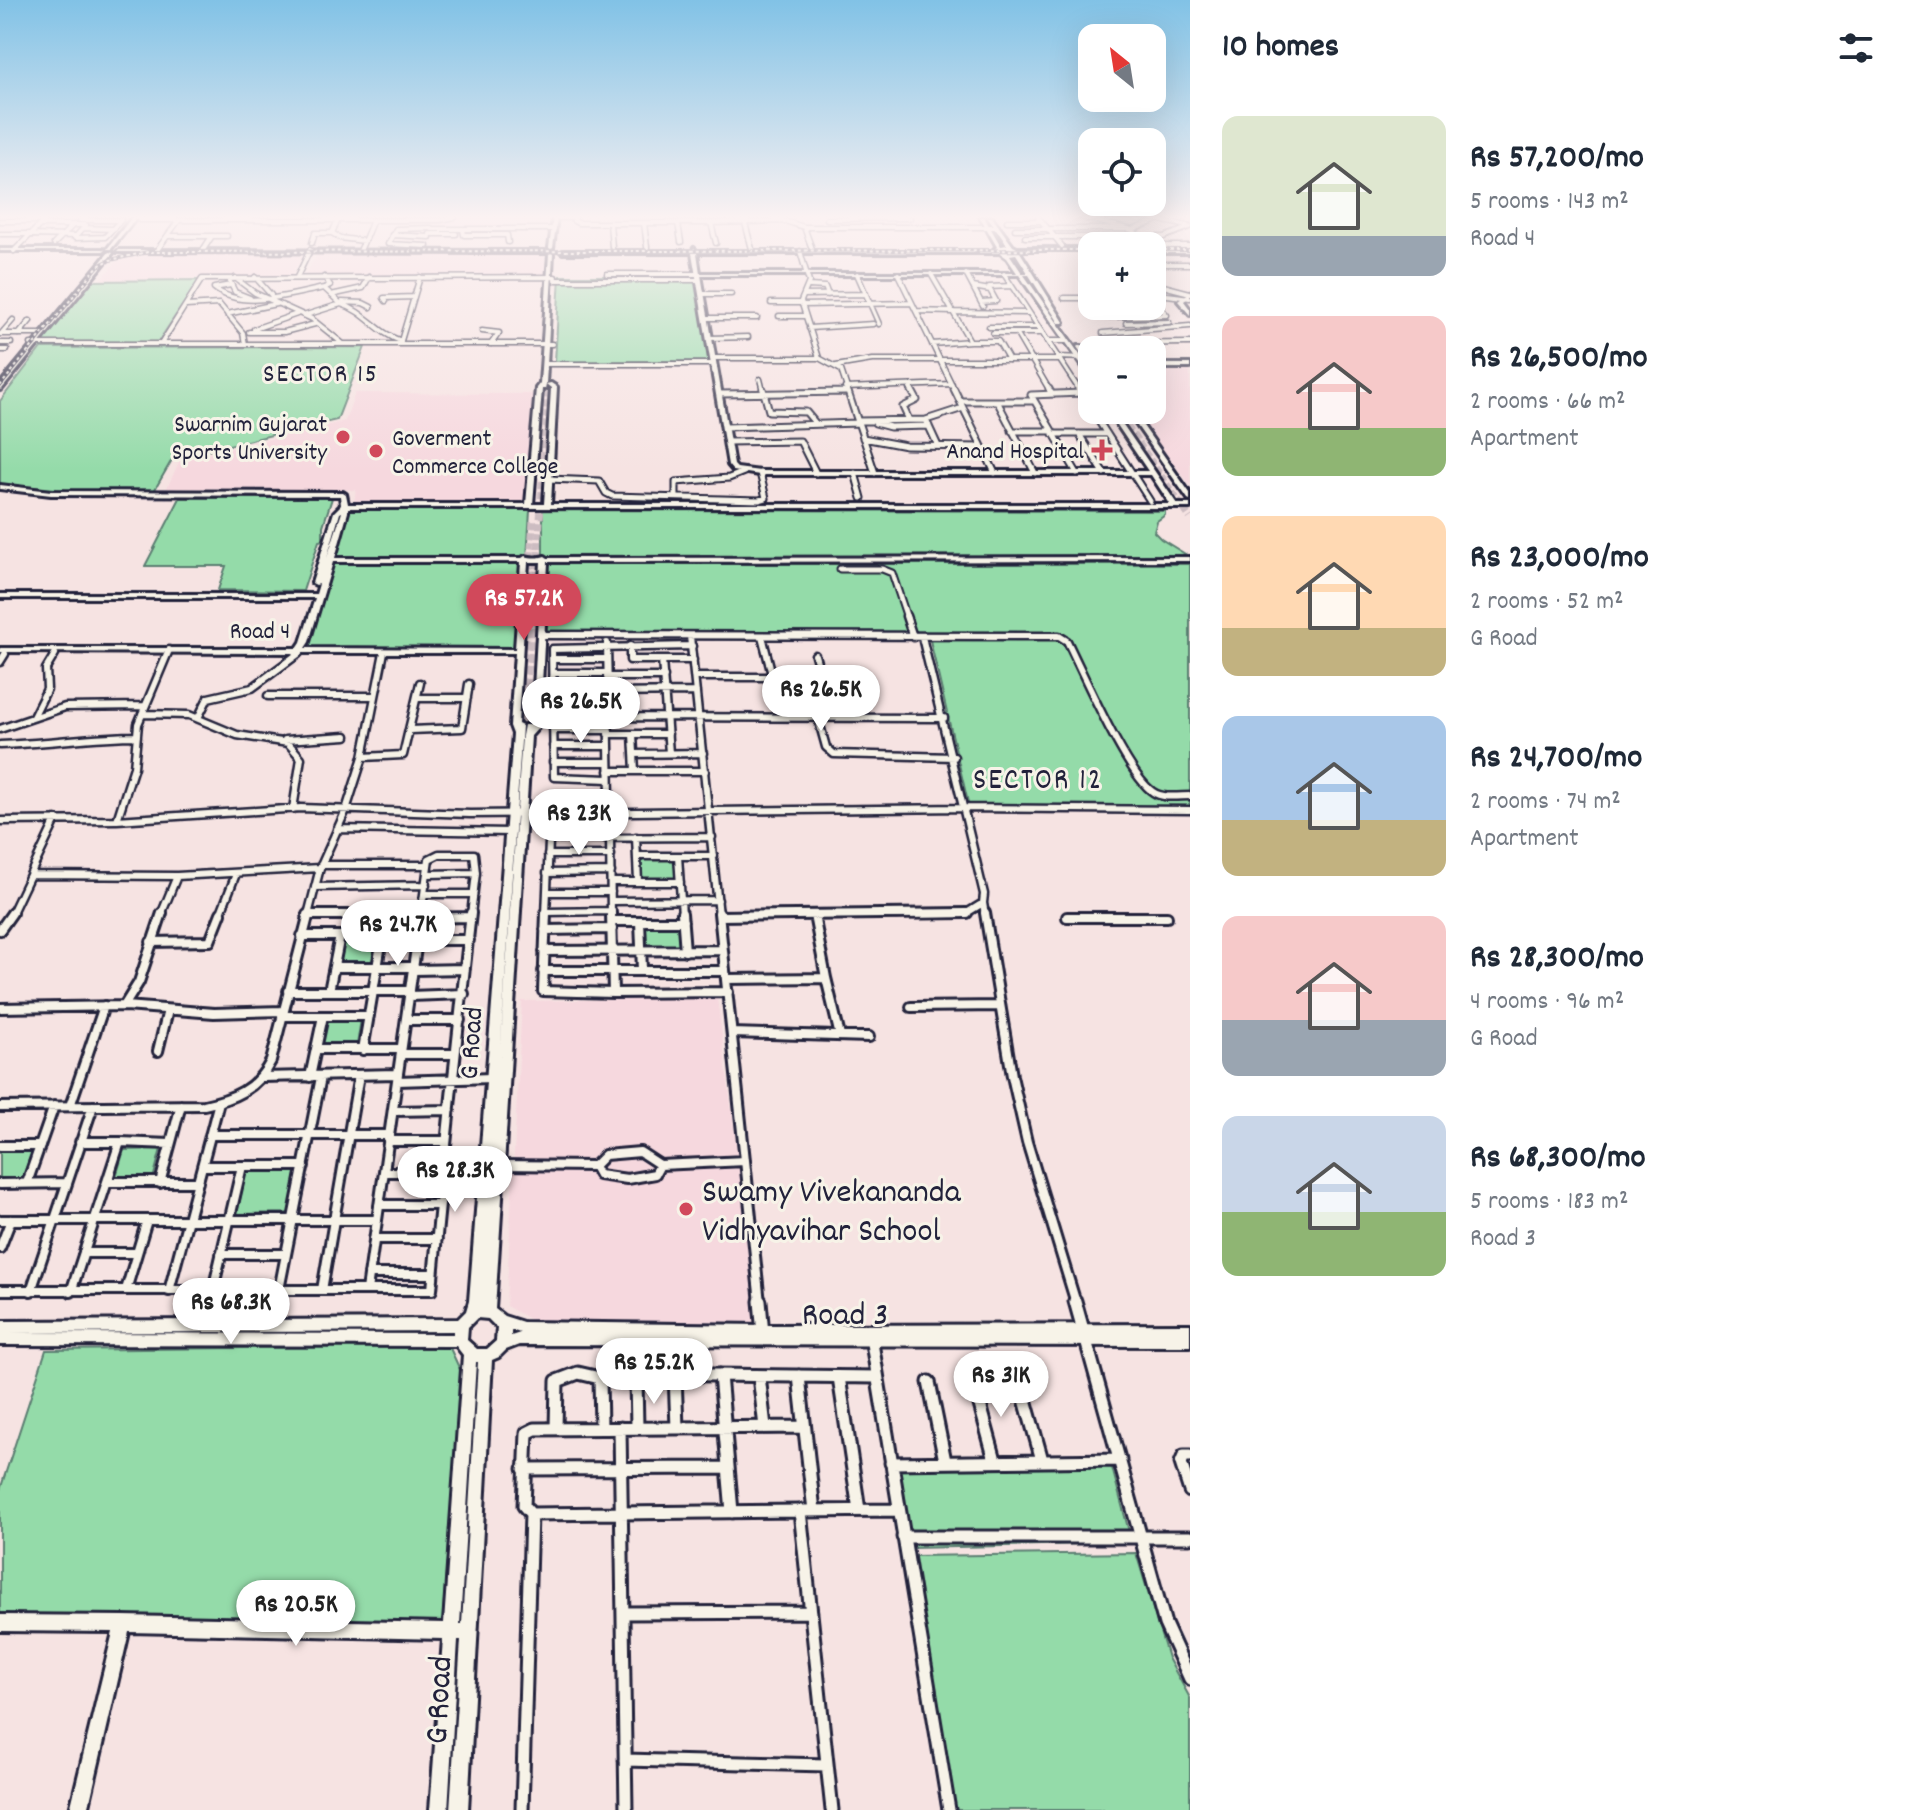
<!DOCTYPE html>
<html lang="en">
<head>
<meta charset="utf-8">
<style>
	body { margin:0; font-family:Dekko,sans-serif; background:#f6f6f7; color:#1f2937; height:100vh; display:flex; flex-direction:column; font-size:30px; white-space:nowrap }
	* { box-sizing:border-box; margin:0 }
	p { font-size:26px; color:#747a83 }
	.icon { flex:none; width:44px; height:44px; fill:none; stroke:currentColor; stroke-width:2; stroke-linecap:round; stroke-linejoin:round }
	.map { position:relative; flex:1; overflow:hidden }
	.drawer { display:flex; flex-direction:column; background:#fff; width:720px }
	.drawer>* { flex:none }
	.needle { width:52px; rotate:330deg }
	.tools { position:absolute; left:1078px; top:24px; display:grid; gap:16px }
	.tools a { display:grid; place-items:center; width:88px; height:88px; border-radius:16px; background:#fff; box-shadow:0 8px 32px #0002; font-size:40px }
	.price { position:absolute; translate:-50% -68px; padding:0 18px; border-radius:28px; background:#fff; color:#222; font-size:26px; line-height:52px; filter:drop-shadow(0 2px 4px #0008) }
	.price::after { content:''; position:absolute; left:50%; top:48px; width:24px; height:18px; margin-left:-12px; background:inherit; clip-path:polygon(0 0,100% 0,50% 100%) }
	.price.on { background:#d1495b; color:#fff }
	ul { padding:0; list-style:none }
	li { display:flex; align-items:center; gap:24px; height:200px; padding:0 32px }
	li span { display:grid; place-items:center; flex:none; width:224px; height:160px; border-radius:16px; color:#555 }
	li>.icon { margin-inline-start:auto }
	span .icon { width:96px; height:96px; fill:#fffc; stroke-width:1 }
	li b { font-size:34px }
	h2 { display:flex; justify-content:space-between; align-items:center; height:96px; padding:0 32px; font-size:34px }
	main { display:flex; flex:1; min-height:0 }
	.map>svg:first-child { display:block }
	.built { fill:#f6d8de }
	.green { fill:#94dba9; stroke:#5b7e72; stroke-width:2 }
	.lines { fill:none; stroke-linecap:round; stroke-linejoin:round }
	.secondary-tunnel-far2 { stroke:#ccbcc1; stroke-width:5; stroke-dasharray:5 3; stroke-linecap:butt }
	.secondary-tunnel-far1 { stroke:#ccbcc1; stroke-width:7; stroke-dasharray:7 3; stroke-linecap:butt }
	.secondary-tunnel { stroke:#ccbcc1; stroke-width:9; stroke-dasharray:9 4; stroke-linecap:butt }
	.street-far4-casing { stroke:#22223b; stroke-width:7 }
	.street-far3-casing { stroke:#22223b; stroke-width:9 }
	.street-far2-casing { stroke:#22223b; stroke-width:11 }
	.street-far1-casing { stroke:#22223b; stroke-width:14 }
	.street-casing { stroke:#22223b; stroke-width:17 }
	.secondary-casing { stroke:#22223b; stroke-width:6 }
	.street-far4 { stroke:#f7f3e8; stroke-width:4 }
	.street-far3 { stroke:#f7f3e8; stroke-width:5 }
	.street-far2 { stroke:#f7f3e8; stroke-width:6 }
	.street-far1 { stroke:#f7f3e8; stroke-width:8 }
	.street { stroke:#f7f3e8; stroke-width:11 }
	.secondary { fill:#f7f3e8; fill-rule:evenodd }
	.rail-casing { stroke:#22223b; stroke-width:4 }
	.rail { stroke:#f7f3e8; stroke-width:2; stroke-dasharray:3; stroke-linecap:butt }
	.poi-dot { fill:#d1495b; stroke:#f7f3e8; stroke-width:3 }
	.labels { text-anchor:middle; stroke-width:6; stroke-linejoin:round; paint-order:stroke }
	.far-poi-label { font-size:24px; fill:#22223b; stroke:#f7f3e8; text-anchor:end }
	.far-street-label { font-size:24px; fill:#22223b; stroke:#f7f3e8 }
	.far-neighbourhood-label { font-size:26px; letter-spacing:2px; fill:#22223b; stroke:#f7f3e8 }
	.street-label { font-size:28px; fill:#22223b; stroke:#f7f3e8 }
	.neighbourhood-label { font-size:30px; letter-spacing:2px; fill:#22223b; stroke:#f7f3e8 }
	.near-poi-label { font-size:34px; fill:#22223b; stroke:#f7f3e8; text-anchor:start }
	.near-street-label { font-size:34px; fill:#22223b; stroke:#f7f3e8 }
</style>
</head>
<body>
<main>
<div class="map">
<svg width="1190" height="1810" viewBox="0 0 1190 1810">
	<rect width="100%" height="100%" fill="#f6e3e2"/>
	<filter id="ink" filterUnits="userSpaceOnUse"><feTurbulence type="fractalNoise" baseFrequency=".0125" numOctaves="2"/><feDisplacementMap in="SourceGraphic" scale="16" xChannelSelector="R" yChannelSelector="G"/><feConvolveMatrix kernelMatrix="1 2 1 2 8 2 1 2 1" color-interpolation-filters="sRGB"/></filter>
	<g filter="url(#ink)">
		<!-- built -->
		<path class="built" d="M460 217H551L550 228H437V221Z
			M150 254 303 255 292 275 100 281 117 261Z
			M544 254 546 274 533 276 305 275 317 255Z
			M1152 367H1190V485L1133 410H1152Z
			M355 393 535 394 526 503 354 502 356 490 167 488 180 460 345 421Z
			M717 998 760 1325 533 1321 506 1306 522 1001Z"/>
		<!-- green -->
		<path class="green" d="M560 276H696L709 361 555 362Z
			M199 280 156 345H40L92 281Z
			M365 347 337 420 173 458 154 491H79L0 484V401L41 348Z
			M180 498H332L323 526V540L319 541 303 591 218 590 226 566H145Z
			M346 510H530L527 558H333Z
			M543 510 1165 511V515L1157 521 1154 532 1161 539 1190 557H543Z
			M338 562H525L521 646 503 651 307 649 330 564Z
			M544 564H1190V810L970 811 929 636 538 634Z
			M642 857H675L677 881H642Z
			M645 923H680L682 949H646Z
			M344 941H376L372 963H340Z
			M361 1019 357 1045H322L327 1020Z
			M0 1149H33L22 1179 0 1180Z
			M161 1149 153 1179 115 1180 124 1150Z
			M297 1170 289 1213 237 1214 246 1171Z
			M449 1346 461 1372 442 1626 0 1615V1490L46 1350Z
			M1111 1464 1132 1543 911 1548 896 1468Z
			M1136 1553 1168 1658 1190 1698V1810H953L910 1556Z"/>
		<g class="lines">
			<!-- secondary-tunnel-far2 -->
			<path class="secondary-tunnel-far2" d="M548 391V387"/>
			<!-- secondary-tunnel-far1 -->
			<path class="secondary-tunnel-far1" d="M1116 410 1190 518
				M526 618 533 521
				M534 618 548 389"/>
			<!-- secondary-tunnel -->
			<path class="secondary-tunnel" d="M518 726 526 616
				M527 727 534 616"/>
			<defs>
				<path id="street-far4" d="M575 217 574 221 578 223H678L681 242
					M772 217 804 227 812 249
					M1038 217 1062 246
					M1081 217 1132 230 1151 246
					M1147 217 1187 226
					M559 218H575
					M827 219 910 218
					M80 220H121
					M139 220H440L455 217
					M0 221H45
					M1007 221H1041
					M610 223 612 247
					M644 223 647 247
					M678 223H711L716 243
					M711 223 785 221
					M745 223 752 249
					M804 227H997
					M83 228 113 229
					M432 229H554
					M463 229 464 235H507L508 242
					M1015 229H1129
					M1132 230 1158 220
					M332 233 340 238 364 241
					M0 234H31
					M430 234H456
					M31 235 76 236 86 225H41
					M392 235 430 237
					M168 236H227
					M1025 237H1164L1190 227
					M75 238 105 237 121 220
					M312 243 315 233H332L338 220
					M54 244 73 225
					M427 246 388 244 396 229 431 228
					M1152 246H1190
					M157 250 179 220
					M203 250 212 236
					M14 251 48 217
					M360 251 373 220
					M800 251 809 282 801 301 819 358 841 370 848 391
					M1152 264H1190
					M607 274H698
					M857 274 879 324
					M898 274 955 391
					M931 274 953 312 1029 313
					M966 274 983 306
					M1004 274 1080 391
					M255 277 271 295
					M297 277 310 250
					M235 278 255 293 312 319 342 343
					M555 280H699
					M230 282 235 292 250 298
					M1152 283 1190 293
					M231 285 214 288C242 311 292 294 324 288
					M809 286 825 287 828 295
					M973 287 990 290 996 301 981 302
					M989 287 1011 286
					M1152 293 1190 298
					M702 294H731
					M331 295 363 288 369 277
					M804 295 866 294
					M1064 298H1092
					M386 301 384 298 414 297
					M342 302 363 303 371 307
					M771 303H801
					M341 304C365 311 377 333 401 341
					M802 305 912 303
					M186 306 219 304 243 333 245 344
					M1093 306 1105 317 1167 315 1152 298
					M916 311 953 312 970 341H998L1009 360
					M227 314 276 304
					M306 315 341 304 324 288 330 285 324 277
					M779 316H804
					M706 318H757
					M1126 323 1169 322
					M989 327H1038
					M809 328 873 324
					M254 329 297 314
					M482 331 499 333 491 344
					M249 332H284L315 324
					M993 333H1042
					M1016 333 1050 391
					M1103 333 1190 326
					M0 334H44
					M1 334 13 320
					M19 334 30 321
					M709 338 748 337
					M1047 341H1067
					M0 343H11
					M31 344H552
					M161 344 202 279 555 277
					M400 344 420 277
					M932 344 970 341
					M1104 344 1190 343
					M0 350H7
					M1058 357 1084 358
					M713 358H819
					M544 364H714
					M836 366 872 360H1059
					M760 379 763 391
					M909 386 912 391
					M845 388 952 384"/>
				<path id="street-far3" d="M763 389 769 411 806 412 816 424
					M847 389 875 473
					M954 389 995 473
					M1049 389 1051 393
					M1078 389 1150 501
					M719 394 846 392
					M960 401H1034
					M997 401 1035 473
					M909 420 903 407 917 400 911 389
					M926 420 963 408
					M857 421 926 420 938 446
					M875 423 890 427 929 426
					M725 427 858 423
					M1012 431H1051
					M1053 434H1107
					M1079 434 1104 473
					M863 438 906 446 982 447
					M727 442 800 441 816 473
					M855 473 862 498
					M1077 473 1031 395 1081 393
					M548 479 599 481 606 493 612 496 759 500 766 498 760 473
					M676 496V482L729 478 744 472
					M840 569H882L892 573 907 618"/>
				<path id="street-far2" d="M906 616 913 637
					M541 635 1059 636 1067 641C1083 673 1127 775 1153 792 1163 799 1179 796 1190 796
					M690 636 719 915
					M762 636 783 717
					M607 643 610 797
					M630 646V660H693
					M815 655 820 673
					M553 659H607
					M662 660 669 753
					M0 662 5 654
					M553 673H607
					M772 674 834 672
					M607 677H664
					M695 677H773
					M553 687H608
					M608 693 696 692
					M631 693 632 717
					M268 696H375
					M417 698H467
					M553 700 608 701
					M142 714 189 715 237 735 288 743 301 758 293 809
					M553 716 608 715
					M33 717 47 689 46 669 55 654
					M608 717 944 718
					M198 718 208 698 252 688 298 654
					M818 718 826 747 834 754 954 757
					M0 729 65 707 145 706
					M410 730 462 728 469 684
					M553 730H608
					M608 734H633L635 771
					M633 734H668
					M285 740 346 736
					M0 745C46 744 91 736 137 736
					M553 746H609
					M634 754 703 753
					M363 757 403 755 420 683
					M553 762H609
					M609 771H705
					M609 779 554 777 552 649 692 646
					M117 820 134 767 138 724 169 650
					M0 821 117 820 301 808 470 814 962 808 1190 810
					M337 829 510 832
					M636 837 638 882
					M610 838 611 915
					M548 855H611
					M637 856H678
					M321 865H428
					M547 873 611 872
					M428 874 476 873
					M30 875 177 876 161 915
					M177 876 320 868
					M611 882H680
					M315 887 426 885
					M547 892H611
					M425 894H473
					M612 901 718 900
					M983 903 985 915
					M546 912 612 911
					M11 915 56 820
					M220 915 236 874
					M308 915 320 868 346 810 363 757 384 652
					M421 915 429 859 439 854H474L476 873 471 915
					M546 915 549 841 557 838 712 837
					M682 915 678 856H714
					M876 915 965 914 983 903 984 894 922 637"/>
				<path id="street-far1" d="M546 913 543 991 613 993
					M611 913 613 993 728 992
					M682 913 685 951
					M719 913 760 1303
					M985 913 1012 1076 1027 1142 1076 1303
					M307 915H421
					M720 916 967 913
					M1067 917H1167
					M421 918 470 917
					M612 921H640L642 970
					M640 921H683
					M0 930 12 913
					M545 930 612 929
					M302 936H340L329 991
					M340 936H382
					M417 940H469
					M151 942 210 941 221 913
					M544 951 723 950
					M334 967H414
					M414 970 465 969
					M543 971H725
					M826 978 840 1036
					M726 979 826 978 814 915
					M288 991H410
					M410 996 464 994
					M124 1006 139 982 162 913
					M911 1007 1000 1006
					M0 1008 126 1006 214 1013 283 1011
					M282 1016H323L310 1077
					M323 1016H369
					M407 1020H460
					M732 1033 869 1037
					M316 1049H401
					M363 1050 386 915
					M158 1051 168 1010
					M401 1054H455
					M262 1077 397 1074
					M397 1081 492 1078
					M70 1106 104 1006
					M0 1107 204 1105C233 1099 257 1089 271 1061L309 913
					M393 1111 450 1110
					M210 1135H389
					M388 1141H445
					M120 1142 170 1144
					M0 1146H40
					M498 1165 594 1166 605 1155 640 1152 660 1165 745 1161
					M202 1166H304
					M594 1166 599 1175 627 1179 655 1174 660 1165
					M384 1172H443
					M108 1182H198
					M27 1183 54 1106
					M160 1183 181 1105
					M0 1184 67 1183
					M379 1205H440
					M0 1220H377
					M374 1239H437
					M0 1248 11 1220
					M84 1253H137
					M221 1254H286
					M369 1274H431
					M0 1290H367
					M126 1290 147 1220
					M213 1290 242 1166
					M279 1290 321 1077
					M322 1290 359 1075
					M367 1290H432C443 1164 457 1039 471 913
					M367 1290 421 913
					M31 1291 93 1106
					M169 1291 219 1102
					M71 1292 120 1142H80"/>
				<path id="street" d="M760 1301 763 1334
					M1075 1301 1165 1624 1190 1679
					M871 1337 949 1810
					M675 1375 677 1428
					M720 1375 732 1512
					M759 1376 765 1427
					M799 1376 814 1511
					M839 1377 859 1510
					M1019 1378 1042 1460
					M929 1382 945 1461
					M975 1386 995 1460
					M620 1428 626 1810
					M637 1428 636 1378 640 1374 877 1377
					M556 1429 557 1381 578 1373 600 1378 601 1428
					M1190 1456H1184L1181 1463 1190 1491
					M891 1463 1120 1460
					M524 1469 727 1468
					M800 1511 832 1810
					M531 1514 898 1510
					M903 1537H1190
					M623 1613 811 1612
					M625 1760 827 1765
					M522 1810 531 1514 524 1506 527 1433 535 1429 804 1427"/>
				<path id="secondary" d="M132 217H137L111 249H107Z
					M553 217H557L553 248 551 249 549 248Z
					M980 217H984L1001 246 1007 245 988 217H992L1013 246 1017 248H1092V250H1022L1020 252 1064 322 1063 323H1059L1029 275H1024L1092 372V378L1090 377 1019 275H701L734 465 737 468 760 471H1148L1107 410H1113L1177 504H1190V508H348V512L335 558H522L525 556C532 558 538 558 545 556L548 558 1190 557V561L548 562 540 726 531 736 495 1309 504 1316 523 1322 763 1325 1190 1324V1346L519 1345 506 1350 499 1357 492 1360 468 1810H450L461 1640H458L448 1810H430L443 1639 129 1632 88 1810H70L113 1632 0 1631V1615L123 1616 444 1623 463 1355 456 1346 0 1345V1321L458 1319 466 1311 469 1301 513 734 510 726 515 653H303L298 656H295V653L0 652V648H297L301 642 315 598H0V594H316L319 584 316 585 312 583 334 512 341 505 340 496 51 495 0 489V485L51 491 343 492 346 494 348 504H526L536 388 540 383 549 254 551 253 553 254 546 384 551 383 557 387 551 504H1170L1151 475H760L733 471 728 465 692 253H563L561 252 563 251H692L694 248 697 251H996L994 249 997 247ZM1008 248 1015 251 1009 252 1001 249ZM697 253H1000L1007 258 1017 273H700ZM1016 254 1028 273H1022L1010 255ZM546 384 551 388 544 504H533L542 389H545ZM342 512 327 558 340 513ZM333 562H521L515 649 305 648 309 642ZM528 562H541L532 725H524L522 736 500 1056 522 726 518 724ZM477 1318 488 1319 497 1328 496 1341 487 1349H477L467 1340 468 1327ZM511 1330 520 1333 511 1336ZM453 1331V1334L10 1333ZM476 1362H478L462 1624H460Z
					M0 249H103L105 250 103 251H0Z
					M119 250 545 251 547 252 545 253 117 252Z
					M1152 251H1190V253H1152Z
					M109 252 113 253 2 389 0 390V384Z
					M1190 292V296L1184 301 1190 309V315L1178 301Z
					M1078 346H1082L1092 360V366L1090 365 1077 347Z
					M1152 364H1190V368H1152Z
					M1126 410H1132L1190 493V500L1188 499Z"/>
			</defs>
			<!-- street-far4 casing -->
			<use href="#street-far4" class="street-far4-casing"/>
			<!-- street-far3 casing -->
			<use href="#street-far3" class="street-far3-casing"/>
			<!-- street-far2 casing -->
			<use href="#street-far2" class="street-far2-casing"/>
			<!-- street-far1 casing -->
			<use href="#street-far1" class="street-far1-casing"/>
			<!-- street casing -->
			<use href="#street" class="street-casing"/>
			<!-- secondary casing -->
			<use href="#secondary" class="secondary-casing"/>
			<!-- street-far4 -->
			<use href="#street-far4" class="street-far4"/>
			<!-- street-far3 -->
			<use href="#street-far3" class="street-far3"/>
			<!-- street-far2 -->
			<use href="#street-far2" class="street-far2"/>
			<!-- street-far1 -->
			<use href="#street-far1" class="street-far1"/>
			<!-- street -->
			<use href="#street" class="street"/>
			<!-- secondary -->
			<use href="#secondary" class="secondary"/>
			<defs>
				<path id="rail" d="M1152 250H1190
					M0 386 98 266 110 260 148 252 1092 250"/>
			</defs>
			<!-- rail casing -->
			<use href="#rail" class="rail-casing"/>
			<!-- rail -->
			<use href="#rail" class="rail"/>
		</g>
	</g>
	<!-- sky -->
	<linearGradient id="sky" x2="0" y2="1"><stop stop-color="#81c2e6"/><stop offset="0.46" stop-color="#fbf2f2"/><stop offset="1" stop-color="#fbf2f2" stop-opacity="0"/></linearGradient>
	<rect width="1190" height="471" fill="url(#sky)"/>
	<!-- markers -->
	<g class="poi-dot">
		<circle cx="343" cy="437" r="8"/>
		<path d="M1098 438h8v8h8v8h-8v8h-8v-8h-8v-8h8z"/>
		<circle cx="376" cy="451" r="8"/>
		<circle cx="686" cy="1209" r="8"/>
	</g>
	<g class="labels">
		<!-- far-poi labels -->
		<g class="far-poi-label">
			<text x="327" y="431">Swarnim Gujarat<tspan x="327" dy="28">Sports University</tspan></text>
			<text x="392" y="445" text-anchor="start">Goverment<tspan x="392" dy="28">Commerce College</tspan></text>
			<text x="1084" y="458">Anand Hospital</text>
		</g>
		<!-- far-street labels -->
		<g class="far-street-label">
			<text x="260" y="638">Road 4</text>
		</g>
		<!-- far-neighbourhood labels -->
		<g class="far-neighbourhood-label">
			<text x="321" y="381">SECTOR 15</text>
		</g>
		<!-- street labels -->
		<g class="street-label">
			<text transform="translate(469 1043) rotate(-86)" y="10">G Road</text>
		</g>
		<!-- neighbourhood labels -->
		<g class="neighbourhood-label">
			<text x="1038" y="788">SECTOR 12</text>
		</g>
		<!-- near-poi labels -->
		<g class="near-poi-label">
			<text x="702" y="1201">Swamy Vivekananda<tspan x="702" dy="39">Vidhyavihar School</tspan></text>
		</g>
		<!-- near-street labels -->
		<g class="near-street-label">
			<text x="845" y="1324">Road 3</text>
			<text transform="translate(436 1700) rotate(-87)" y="12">G Road</text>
		</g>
	</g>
</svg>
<div class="tools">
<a><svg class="needle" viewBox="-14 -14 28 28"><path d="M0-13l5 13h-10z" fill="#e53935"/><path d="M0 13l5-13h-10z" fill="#747a83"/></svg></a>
<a><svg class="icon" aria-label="locate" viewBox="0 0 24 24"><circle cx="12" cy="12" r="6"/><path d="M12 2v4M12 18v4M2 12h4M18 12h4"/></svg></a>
<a>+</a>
<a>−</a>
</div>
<b class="price on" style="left:524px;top:642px">Rs 57.2K</b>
<b class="price" style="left:821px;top:733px">Rs 26.5K</b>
<b class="price" style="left:581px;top:745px">Rs 26.5K</b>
<b class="price" style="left:579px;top:857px">Rs 23K</b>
<b class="price" style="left:398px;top:968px">Rs 24.7K</b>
<b class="price" style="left:455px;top:1214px">Rs 28.3K</b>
<b class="price" style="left:231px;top:1346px">Rs 68.3K</b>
<b class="price" style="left:654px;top:1406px">Rs 25.2K</b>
<b class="price" style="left:1001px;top:1419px">Rs 31K</b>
<b class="price" style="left:296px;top:1648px">Rs 20.5K</b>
</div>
<section class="drawer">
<h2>10 homes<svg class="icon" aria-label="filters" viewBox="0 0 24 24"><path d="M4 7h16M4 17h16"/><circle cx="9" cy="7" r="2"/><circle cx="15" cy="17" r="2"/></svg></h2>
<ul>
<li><span style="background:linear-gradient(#dfe7d0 75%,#9aa5b1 0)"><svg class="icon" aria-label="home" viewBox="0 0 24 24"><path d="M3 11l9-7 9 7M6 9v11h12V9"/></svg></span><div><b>Rs 57,200/mo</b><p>5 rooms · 143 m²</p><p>Road 4</p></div></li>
<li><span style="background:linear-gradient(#f6c9c9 70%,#8fb573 0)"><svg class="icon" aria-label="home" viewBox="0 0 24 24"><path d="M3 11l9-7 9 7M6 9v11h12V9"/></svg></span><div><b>Rs 26,500/mo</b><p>2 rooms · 66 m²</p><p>Apartment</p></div></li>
<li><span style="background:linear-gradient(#ffd9b3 70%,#c2b280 0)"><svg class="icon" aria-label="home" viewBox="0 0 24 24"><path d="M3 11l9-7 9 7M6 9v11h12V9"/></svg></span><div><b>Rs 23,000/mo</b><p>2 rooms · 52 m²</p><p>G Road</p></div></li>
<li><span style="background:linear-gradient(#a9c7e8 65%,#c2b280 0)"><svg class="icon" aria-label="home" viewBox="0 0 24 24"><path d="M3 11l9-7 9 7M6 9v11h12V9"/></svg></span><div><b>Rs 24,700/mo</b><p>2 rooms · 74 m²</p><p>Apartment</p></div></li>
<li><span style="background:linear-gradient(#f6c9c9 65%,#9aa5b1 0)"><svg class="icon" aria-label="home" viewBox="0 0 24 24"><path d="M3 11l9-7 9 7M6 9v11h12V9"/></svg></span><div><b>Rs 28,300/mo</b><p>4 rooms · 96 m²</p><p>G Road</p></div></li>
<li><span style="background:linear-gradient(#c9d6e8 60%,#8fb573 0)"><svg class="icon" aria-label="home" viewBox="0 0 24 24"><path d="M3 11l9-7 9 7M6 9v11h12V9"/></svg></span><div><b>Rs 68,300/mo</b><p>5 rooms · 183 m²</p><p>Road 3</p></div></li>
</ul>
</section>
</main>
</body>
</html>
